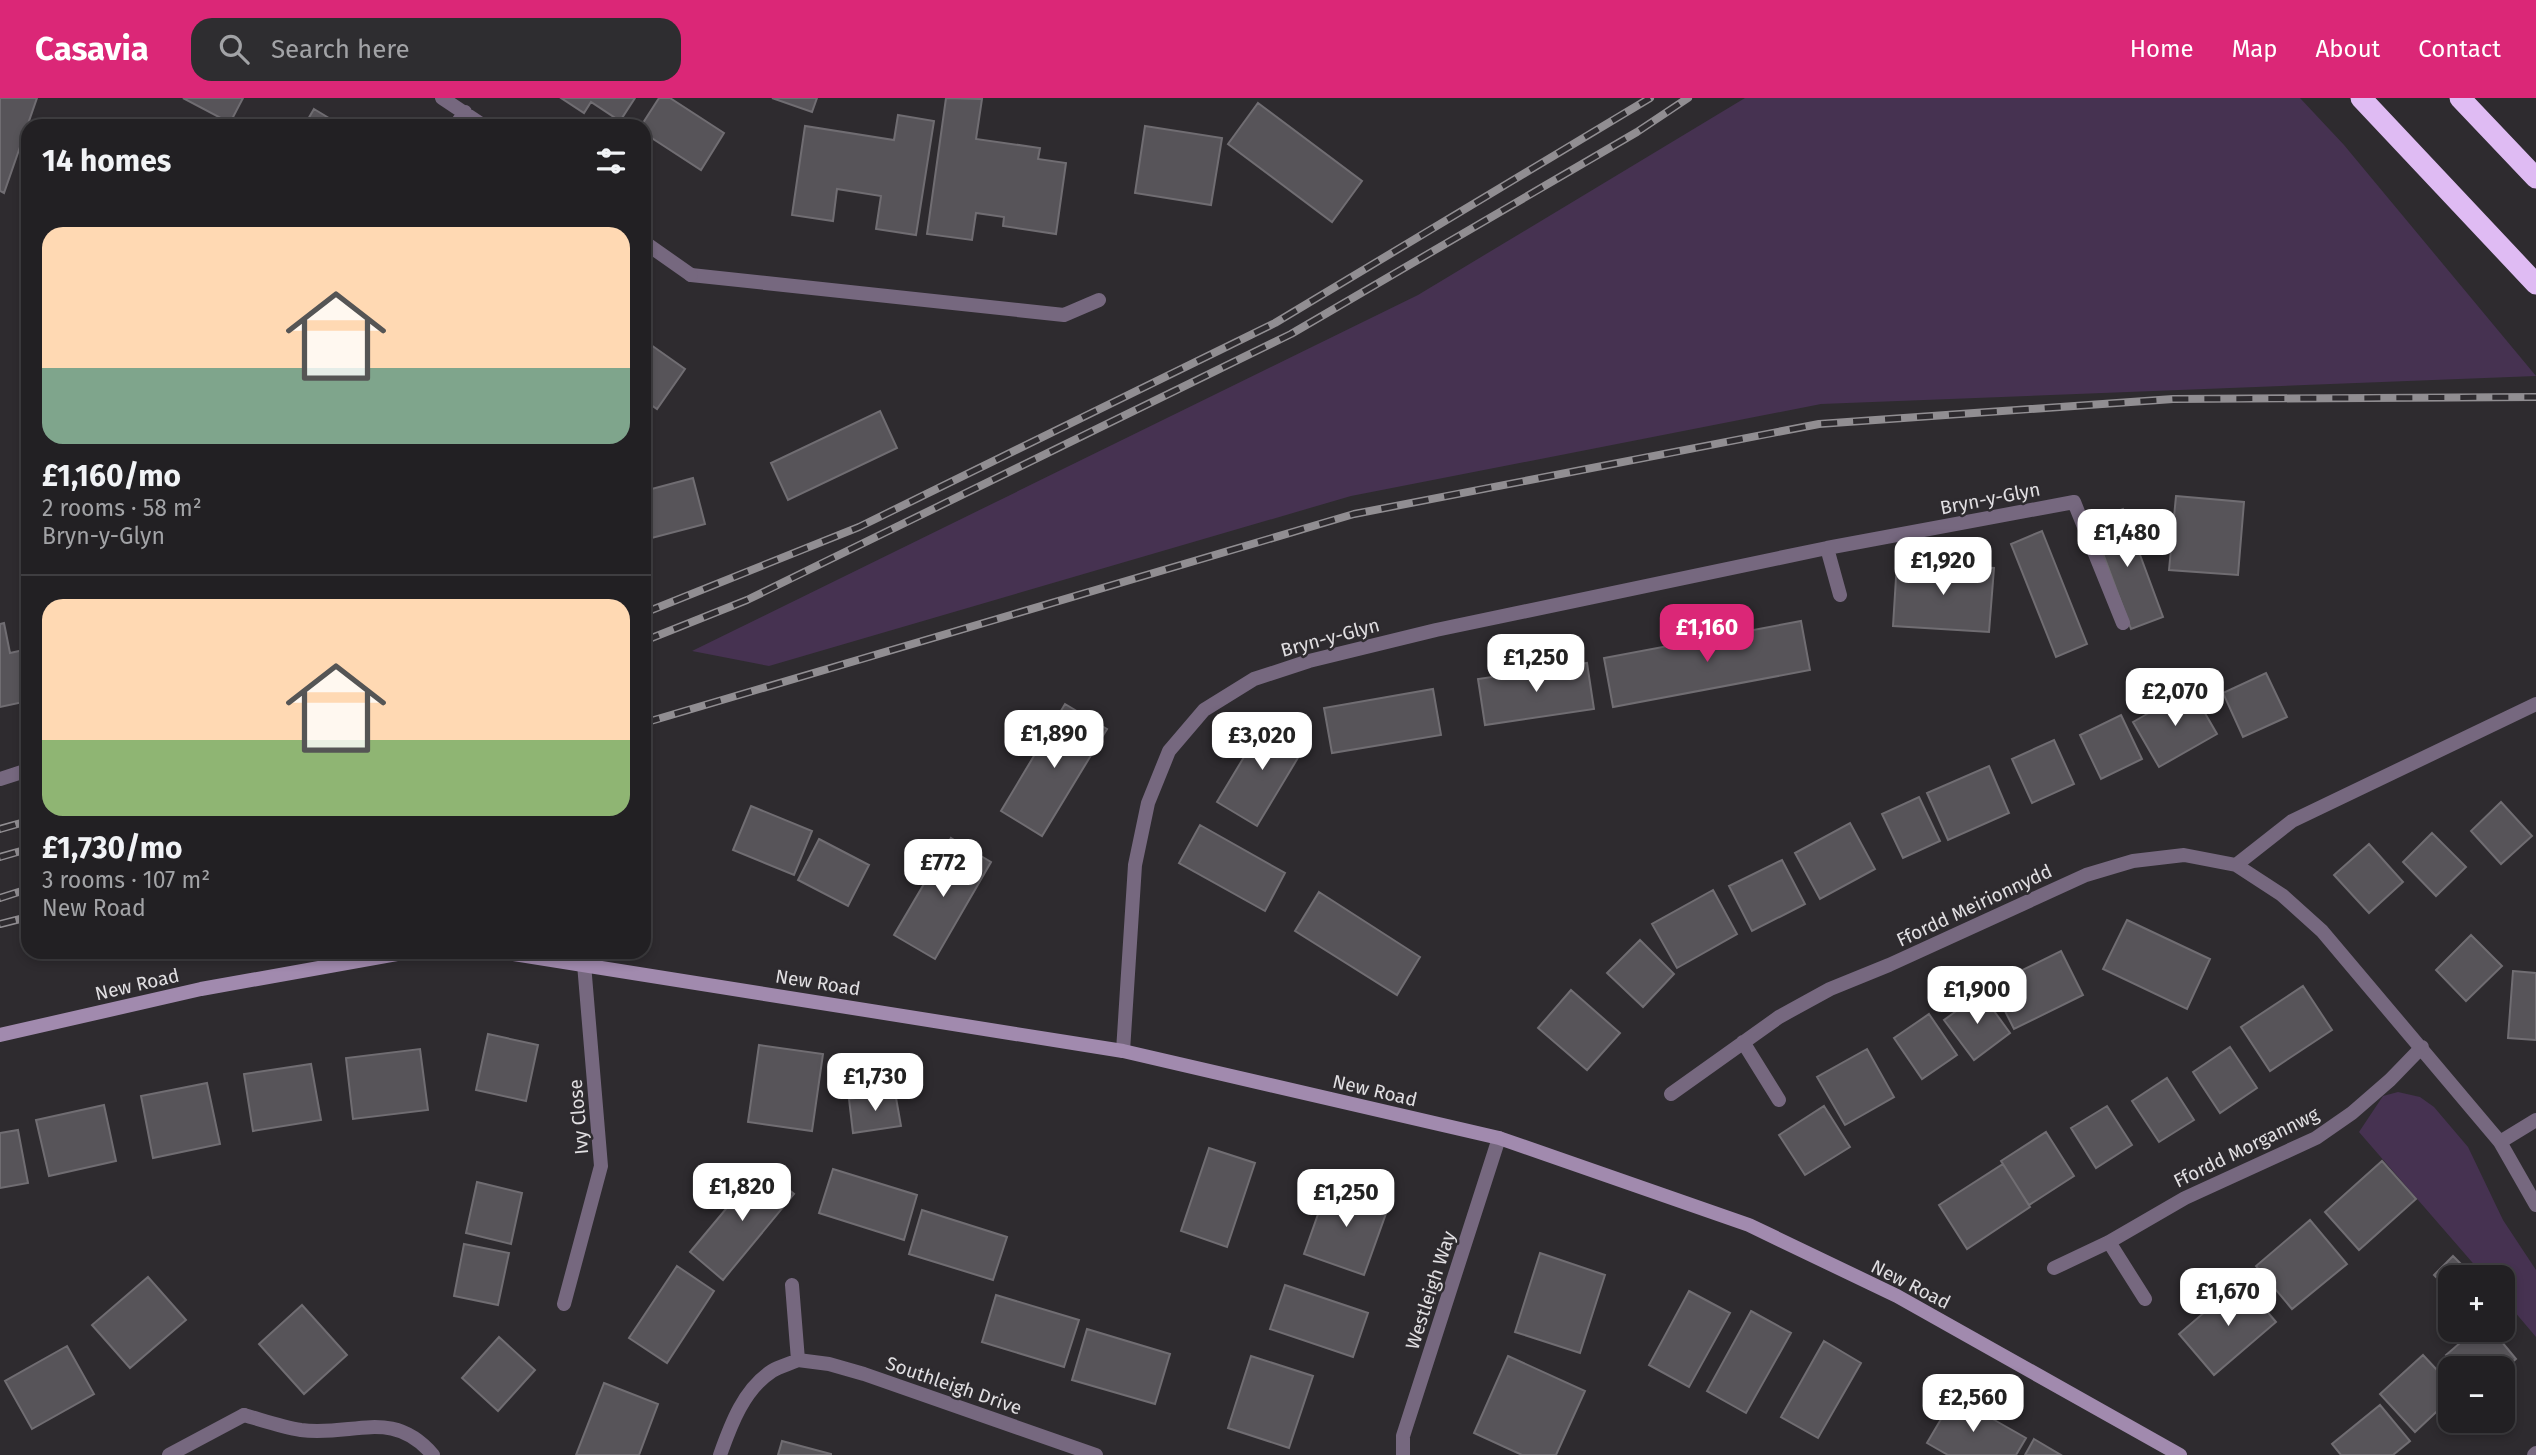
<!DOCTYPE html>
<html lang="en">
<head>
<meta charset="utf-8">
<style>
	body { margin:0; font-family:"Fira Sans",sans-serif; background:#2e2d30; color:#f1f3f6; height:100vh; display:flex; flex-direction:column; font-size:26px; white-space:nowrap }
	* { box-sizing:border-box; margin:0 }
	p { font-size:23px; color:#a2a3a6 }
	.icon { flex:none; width:38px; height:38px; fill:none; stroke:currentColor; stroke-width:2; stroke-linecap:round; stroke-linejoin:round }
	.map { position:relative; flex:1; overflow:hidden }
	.drawer { position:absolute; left:21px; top:21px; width:630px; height:840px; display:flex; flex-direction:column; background:#222023; border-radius:21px; box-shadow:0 4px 10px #0003,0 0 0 2px #3f3e41 }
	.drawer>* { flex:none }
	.tools { position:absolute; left:2438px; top:1167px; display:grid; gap:14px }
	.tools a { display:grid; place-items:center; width:77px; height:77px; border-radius:14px; background:#222023; box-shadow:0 4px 10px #0003,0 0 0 2px #3f3e41; font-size:35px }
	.price { position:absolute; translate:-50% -60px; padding:0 16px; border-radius:14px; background:#fff; color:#222; font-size:23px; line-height:46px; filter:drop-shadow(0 2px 4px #0008) }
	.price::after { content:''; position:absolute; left:50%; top:42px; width:21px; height:16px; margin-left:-10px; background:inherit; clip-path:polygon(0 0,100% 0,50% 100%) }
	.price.current { background:#db2777; color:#fff }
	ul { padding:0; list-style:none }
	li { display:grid; align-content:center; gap:14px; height:371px; padding:0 21px }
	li+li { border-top:2px solid #3f3e41 }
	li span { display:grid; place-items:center; height:217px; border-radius:21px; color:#555 }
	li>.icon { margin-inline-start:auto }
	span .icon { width:126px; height:126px; fill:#fffc; stroke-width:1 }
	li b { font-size:30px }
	h2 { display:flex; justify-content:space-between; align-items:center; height:84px; padding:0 21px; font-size:30px }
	header { display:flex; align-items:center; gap:42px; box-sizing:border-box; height:98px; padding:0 35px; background:#db2777; color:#fff }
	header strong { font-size:33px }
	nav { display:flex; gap:38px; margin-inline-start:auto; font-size:24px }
	.search { width:490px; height:63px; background:#2e2d30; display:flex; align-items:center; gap:18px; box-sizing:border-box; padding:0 24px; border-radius:21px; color:#a2a3a6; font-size:26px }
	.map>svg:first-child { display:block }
	.green { fill:#463251 }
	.building { fill:#575459; stroke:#706d72; stroke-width:2 }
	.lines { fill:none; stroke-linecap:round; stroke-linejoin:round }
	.lane { stroke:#76687f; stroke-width:14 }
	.street { stroke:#76687f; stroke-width:14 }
	.secondary { stroke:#a18aae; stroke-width:14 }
	.highway { stroke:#dfbbf3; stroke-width:21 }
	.rail-casing { stroke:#918e92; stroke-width:8 }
	.rail { stroke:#2e2b2f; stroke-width:5; stroke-dasharray:16; stroke-linecap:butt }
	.labels { text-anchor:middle; stroke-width:5; stroke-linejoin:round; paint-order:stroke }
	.street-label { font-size:19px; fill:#e1dfe2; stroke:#2e2b2f }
</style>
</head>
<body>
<header>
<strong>Casavia</strong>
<div class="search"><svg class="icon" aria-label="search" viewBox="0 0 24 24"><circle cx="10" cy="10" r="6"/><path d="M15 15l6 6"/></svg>Search here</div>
<nav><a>Home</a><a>Map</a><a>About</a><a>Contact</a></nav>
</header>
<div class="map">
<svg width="2536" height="1357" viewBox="0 0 2536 1357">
	<rect width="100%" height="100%" fill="#2e2b2f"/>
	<!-- green -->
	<path class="green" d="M1745 0H2300L2344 47 2536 278 1821 306 1351 398 769 568 692 553 1418 197Z
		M2398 994 2420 999 2434 1009 2468 1049 2503 1122 2536 1172V1239L2503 1200 2502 1180 2485 1179 2359 1034 2383 998Z"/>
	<!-- building -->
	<path class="building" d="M0 0H37L4 95 0 93Z
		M183 0H243L230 25Z
		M561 0H635L620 23 591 4 584 15Z
		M659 0H670L724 35 701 72 644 35V28H641Z
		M772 0H817L812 14Z
		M946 0 982 1 976 41 1040 50 1038 61 1066 65 1056 136 1003 128 1004 119 976 115 972 142 927 136Z
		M1258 5 1362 83 1332 124 1228 46Z
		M314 11 342 28H304Z
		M898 17 934 23 916 137 876 131 881 98 837 91 833 123 792 117 805 28 894 42Z
		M1145 28 1222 40 1211 107 1135 95Z
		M644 242 685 271 657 311 644 302Z
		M880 313 897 350 788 402 771 365Z
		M693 380 705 426 644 442V393Z
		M2176 398 2244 404 2238 477 2169 472Z
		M2123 411 2163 519 2131 531 2091 423Z
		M2042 433 2087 546 2056 559 2011 446Z
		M1897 464 1994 470 1989 534 1893 528Z
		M1801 523 1810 572 1613 609 1604 560Z
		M4 525 10 555 28 551V603L0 609V526Z
		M1587 565 1594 611 1485 627 1478 581Z
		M2266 575 2287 619 2243 639 2223 595Z
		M1433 591 1441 637 1332 655 1324 610Z
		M2191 591 2217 636 2159 669 2133 624Z
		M1065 606 1107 631 1042 738 1001 713Z
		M2121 617 2142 661 2101 681 2080 637Z
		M1268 619 1308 643 1257 728 1217 704Z
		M2054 642 2074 686 2032 705 2012 661Z
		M1989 668 2009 715 1948 742 1927 695Z
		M1919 699 1940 743 1903 760 1882 716Z
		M2501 704 2532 738 2501 766 2471 733Z
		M751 708 812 733 794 777 733 752Z
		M1850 725 1875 771 1820 801 1795 755Z
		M1200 727 1285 775 1265 813 1179 765Z
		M2432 735 2466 769 2436 798 2403 764Z
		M951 740 991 764 935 861 894 837Z
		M819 741 869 767 848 808 798 782Z
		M2369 746 2403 784 2369 815 2334 777Z
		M1782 762 1805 806 1752 833 1729 788Z
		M1713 792 1737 836 1677 870 1652 826Z
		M1319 794 1420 859 1397 897 1295 833Z
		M2127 822 2210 861 2187 911 2103 871Z
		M2471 837 2502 868 2466 903 2436 872Z
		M1640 842 1674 876 1643 909 1607 875Z
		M2061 853 2083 897 2014 931 1992 887Z
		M2513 873 2536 875V942L2508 940Z
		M2303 888 2332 932 2270 973 2241 929Z
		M1571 892 1620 935 1587 972 1538 930Z
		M1981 895 2010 935 1974 962 1944 922Z
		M1929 916 1957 957 1922 981 1894 940Z
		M488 936 538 947 526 1003 476 992Z
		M759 947 823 956 812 1033 748 1024Z
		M2230 949 2257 990 2220 1015 2193 974Z
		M420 951 428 1012 353 1021 346 960Z
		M1867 951 1894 999 1845 1027 1817 979Z
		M311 966 321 1022 253 1033 244 976Z
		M2167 980 2194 1022 2159 1044 2132 1003Z
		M207 985 220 1046 153 1060 141 998Z
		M895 994 901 1028 853 1035 849 1001Z
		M104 1007 116 1063 49 1078 36 1022Z
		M1824 1008 1850 1049 1805 1077 1779 1037Z
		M2107 1008 2132 1047 2096 1070 2071 1030Z
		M18 1032 28 1085 0 1090V1035Z
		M2046 1034 2074 1078 2029 1107 2001 1063Z
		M1209 1050 1255 1065 1227 1149 1181 1133Z
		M2382 1063 2416 1101 2359 1152 2325 1114Z
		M2003 1066 2030 1109 1967 1151 1939 1107Z
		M761 1069 794 1096 723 1182 690 1154Z
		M833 1071 917 1097 904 1142 819 1115Z
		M477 1084 522 1095 511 1146 466 1135Z
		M1329 1085 1389 1107 1364 1177 1304 1156Z
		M922 1112 1007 1139 993 1182 909 1156Z
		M2310 1122 2347 1166 2292 1211 2256 1168Z
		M464 1146 509 1155 498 1207 454 1198Z
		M1540 1155 1605 1177 1580 1255 1515 1234Z
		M2453 1158 2470 1175 2466 1180H2450V1193L2434 1177Z
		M677 1168 714 1193 667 1265 629 1240Z
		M148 1179 186 1222 130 1270 92 1227Z
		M2241 1183 2276 1224 2214 1277 2179 1236Z
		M1285 1187 1368 1215 1353 1259 1270 1231Z
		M1689 1193 1730 1215 1689 1289 1649 1267Z
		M996 1197 1079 1222 1064 1269 982 1244Z
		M302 1207 347 1257 304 1296 259 1246Z
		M1751 1213 1791 1235 1746 1315 1707 1293Z
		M1087 1231 1170 1256 1155 1306 1072 1282Z
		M2475 1232H2492L2516 1261 2502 1273V1270H2458L2446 1257Z
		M499 1239 535 1272 498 1313 462 1280Z
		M1824 1243 1861 1265 1818 1340 1781 1319Z
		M67 1248 94 1296 32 1331 5 1283Z
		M2423 1257 2450 1286V1301L2415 1334 2380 1296Z
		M1251 1258 1313 1278 1289 1350 1228 1330Z
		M1508 1258 1585 1293 1556 1357H1522L1474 1335Z
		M604 1285 658 1306 639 1357H576Z
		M1954 1299 2026 1340 2016 1357H1948L1927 1345Z
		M2380 1307 2410 1343 2393 1357H2341L2332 1346Z
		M2034 1341 2061 1357H2025Z
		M782 1343 831 1356V1357H778Z"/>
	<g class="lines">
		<!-- lane -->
		<path class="lane" d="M691 177 1064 217 1099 202
			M244 1317C262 1322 282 1329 301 1332 353 1339 392 1309 433 1357"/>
		<!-- street -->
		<path class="street" d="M442 0 484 28
			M455 28 465 14
			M644 144 691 177
			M1827 450 1840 497
			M0 681 28 672
			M2236 767 2292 723 2536 606
			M1743 944 1779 1002
			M1123 953 1135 767 1148 705 1169 653 1204 612 1254 581 1309 563 1436 532 1827 450 2074 404 2123 525
			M1671 996 1779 919 1830 891 1889 867 2086 777 2133 763 2184 757 2236 767 2282 797 2322 833 2500 1044 2536 1107
			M2500 1044 2536 1022
			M2109 1144 2145 1201
			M2054 1170 2109 1144 2185 1100 2316 1040 2352 1015 2390 982 2422 949
			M564 1206 601 1068 584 866
			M798 1262 829 1266 864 1276 1096 1357
			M169 1357 244 1317
			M720 1357C731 1326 744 1291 772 1273 780 1268 790 1266 798 1262L792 1187
			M1403 1357V1338L1499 1040
			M2534 1357 2536 1355"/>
		<!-- secondary -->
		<path class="secondary" d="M501 854 1123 953 1499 1040 1749 1127 1897 1198 2180 1357
			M0 937 201 891 408 854"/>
		<!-- highway -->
		<path class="highway" d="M2361 0 2536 186
			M2460 0 2536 80"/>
		<defs>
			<path id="rail" d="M644 515 859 429 1275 225 1650 0
				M644 543 747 502 1291 236 1637 34 1688 0
				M644 625 1354 416 1819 326 2173 301 2536 299
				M0 731 28 723
				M0 759 28 751
				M0 800 28 791
				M0 826 28 819"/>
		</defs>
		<!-- rail casing -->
		<use href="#rail" class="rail-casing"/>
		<!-- rail -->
		<use href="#rail" class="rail"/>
	</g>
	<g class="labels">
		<!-- street labels -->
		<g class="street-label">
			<text transform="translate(1990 400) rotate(-11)" y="7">Bryn-y-Glyn</text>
			<text transform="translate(1330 539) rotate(-15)" y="7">Bryn-y-Glyn</text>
			<text transform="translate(1974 807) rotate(-25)" y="7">Ffordd Meirionnydd</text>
			<text transform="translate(818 884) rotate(9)" y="7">New Road</text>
			<text transform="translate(137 886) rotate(-13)" y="7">New Road</text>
			<text transform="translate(1375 992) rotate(13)" y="7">New Road</text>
			<text transform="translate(578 1019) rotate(-95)" y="7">Ivy Close</text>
			<text transform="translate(2246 1049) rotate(-26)" y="7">Ffordd Morgannwg</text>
			<text transform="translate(1911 1186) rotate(27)" y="7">New Road</text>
			<text transform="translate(1430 1192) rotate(-72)" y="7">Westleigh Way</text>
			<text transform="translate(954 1287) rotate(19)" y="7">Southleigh Drive</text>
		</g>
	</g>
</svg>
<div class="tools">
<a>+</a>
<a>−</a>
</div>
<b class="price" style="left:2127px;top:471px">£1,480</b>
<b class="price" style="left:1943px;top:499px">£1,920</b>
<b class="price current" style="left:1707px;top:566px">£1,160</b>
<b class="price" style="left:1536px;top:596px">£1,250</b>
<b class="price" style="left:2175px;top:630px">£2,070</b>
<b class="price" style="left:1054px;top:672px">£1,890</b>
<b class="price" style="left:1262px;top:674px">£3,020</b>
<b class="price" style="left:943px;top:801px">£772</b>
<b class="price" style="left:1977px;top:928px">£1,900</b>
<b class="price" style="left:875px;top:1015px">£1,730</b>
<b class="price" style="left:742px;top:1125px">£1,820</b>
<b class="price" style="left:1346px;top:1131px">£1,250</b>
<b class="price" style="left:2228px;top:1230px">£1,670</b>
<b class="price" style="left:1973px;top:1336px">£2,560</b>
<section class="drawer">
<h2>14 homes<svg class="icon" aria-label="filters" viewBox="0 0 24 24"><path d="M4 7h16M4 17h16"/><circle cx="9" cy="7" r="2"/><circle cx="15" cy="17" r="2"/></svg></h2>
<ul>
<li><span style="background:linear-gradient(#ffd9b3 65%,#7fa58c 0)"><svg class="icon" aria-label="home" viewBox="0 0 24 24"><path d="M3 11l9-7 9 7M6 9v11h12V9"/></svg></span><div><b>£1,160/mo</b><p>2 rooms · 58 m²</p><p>Bryn-y-Glyn</p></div></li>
<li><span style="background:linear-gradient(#ffd9b3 65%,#8fb573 0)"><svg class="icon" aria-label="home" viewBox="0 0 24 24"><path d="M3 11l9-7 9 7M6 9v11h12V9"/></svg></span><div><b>£1,730/mo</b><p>3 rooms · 107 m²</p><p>New Road</p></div></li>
</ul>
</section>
</div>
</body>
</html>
